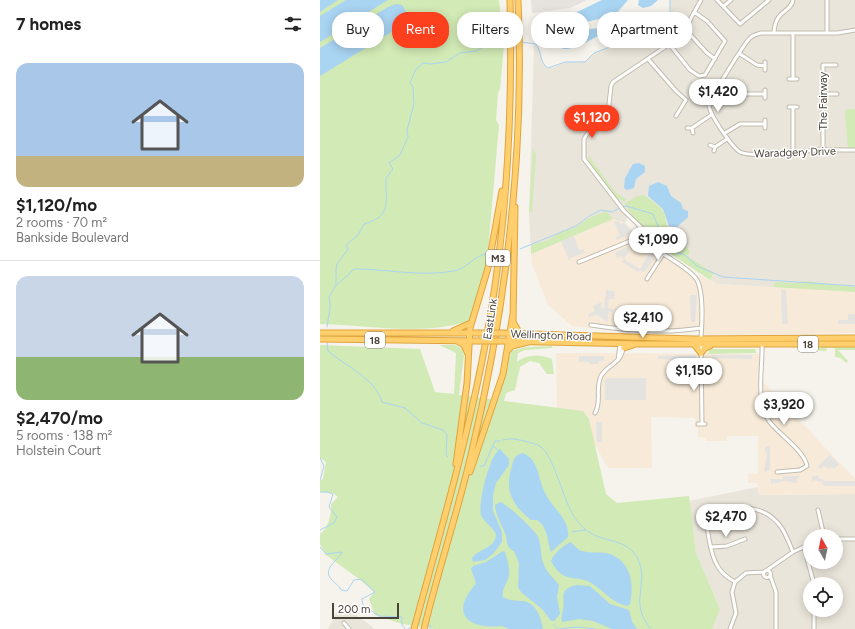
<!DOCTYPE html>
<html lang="en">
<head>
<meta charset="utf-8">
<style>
	body { margin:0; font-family:Figtree,sans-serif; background:#f2f2f2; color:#222; height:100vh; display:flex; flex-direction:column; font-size:15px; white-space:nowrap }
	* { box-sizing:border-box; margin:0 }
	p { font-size:13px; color:#767676 }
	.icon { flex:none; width:22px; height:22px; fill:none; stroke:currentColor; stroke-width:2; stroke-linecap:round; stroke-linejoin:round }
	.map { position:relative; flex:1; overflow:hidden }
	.drawer { display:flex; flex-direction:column; background:#fff; width:320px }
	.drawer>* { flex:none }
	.top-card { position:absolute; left:12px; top:12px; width:380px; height:36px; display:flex; gap:8px }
	.needle { width:26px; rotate:351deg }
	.controls { position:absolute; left:483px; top:529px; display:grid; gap:8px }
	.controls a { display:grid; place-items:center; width:40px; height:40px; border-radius:50%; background:#fff; box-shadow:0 2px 10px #0003; font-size:20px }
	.scale { position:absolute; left:12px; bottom:10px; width:67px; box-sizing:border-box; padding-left:4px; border:2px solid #4b4439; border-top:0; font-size:11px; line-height:14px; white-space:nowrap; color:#4b4439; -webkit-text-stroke:3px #fff; paint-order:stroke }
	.price { position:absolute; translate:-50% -34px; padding:0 9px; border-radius:14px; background:#fff; color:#222; font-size:13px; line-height:26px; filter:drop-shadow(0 1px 2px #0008) }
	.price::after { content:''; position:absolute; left:50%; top:24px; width:12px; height:9px; margin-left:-6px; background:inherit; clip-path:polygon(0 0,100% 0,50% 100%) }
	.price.selected { background:#fc3f1d; color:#fff }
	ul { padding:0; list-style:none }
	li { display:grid; align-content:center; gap:8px; height:212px; padding:0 16px }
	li+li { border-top:1px solid #e0e0e0 }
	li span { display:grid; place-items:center; height:124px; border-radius:12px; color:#555 }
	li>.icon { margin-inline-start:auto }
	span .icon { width:72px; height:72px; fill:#fffc; stroke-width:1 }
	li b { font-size:17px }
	h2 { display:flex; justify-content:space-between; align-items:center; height:48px; padding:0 16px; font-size:17px }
	.chip { padding:0 14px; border-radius:16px; background:#fff; box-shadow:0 2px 10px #0003; font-size:14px; line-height:36px }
	.chip.selected { background:#fc3f1d; color:#fff }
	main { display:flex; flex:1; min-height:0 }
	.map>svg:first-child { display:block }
	.residential { fill:#eae5da; fill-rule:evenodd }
	.commercial { fill:#f7ead8 }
	.industrial { fill:#e6e2dd }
	.green { fill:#d2eab5 }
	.parking { fill:#e5e3e0 }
	.water { fill:#a9d4f2 }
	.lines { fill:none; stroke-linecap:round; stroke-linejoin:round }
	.stream { stroke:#a9d4f2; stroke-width:1 }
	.minor-casing { stroke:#c2bbae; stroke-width:5 }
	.highway-casing { stroke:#e0a43c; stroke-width:7 }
	.minor { stroke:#fff; stroke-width:3 }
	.highway { stroke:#ffcf6e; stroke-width:5 }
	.highway-bridge-casing { stroke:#e0a43c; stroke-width:7; stroke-linecap:butt }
	.highway-bridge { stroke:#ffcf6e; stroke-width:5 }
	.labels { text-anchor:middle; stroke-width:3; stroke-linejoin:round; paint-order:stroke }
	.shield { fill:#fff; stroke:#817c74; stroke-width:1 }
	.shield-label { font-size:10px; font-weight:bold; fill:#4b4439 }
	.street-label { font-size:11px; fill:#4b4439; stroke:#fff }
</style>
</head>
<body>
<main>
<section class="drawer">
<h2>7 homes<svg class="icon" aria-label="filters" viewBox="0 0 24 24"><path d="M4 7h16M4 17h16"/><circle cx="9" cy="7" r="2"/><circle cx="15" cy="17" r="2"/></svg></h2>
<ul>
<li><span style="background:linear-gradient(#a9c7e8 75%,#c2b280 0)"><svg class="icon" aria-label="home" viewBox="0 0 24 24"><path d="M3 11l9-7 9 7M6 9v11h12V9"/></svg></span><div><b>$1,120/mo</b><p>2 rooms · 70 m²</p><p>Bankside Boulevard</p></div></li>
<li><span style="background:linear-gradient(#c9d6e8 65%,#8fb573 0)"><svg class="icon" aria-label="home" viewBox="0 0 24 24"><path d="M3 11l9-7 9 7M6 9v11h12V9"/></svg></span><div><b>$2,470/mo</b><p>5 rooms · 138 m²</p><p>Holstein Court</p></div></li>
</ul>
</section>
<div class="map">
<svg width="535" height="629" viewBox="0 0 535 629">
	<rect width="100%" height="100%" fill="#f6f3ec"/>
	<!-- residential -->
	<path class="residential" d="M350 0H535V292L397 284 390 280 394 274 386 271 381 265 373 262 367 256 370 251 347 226 344 213 335 203 324 195 307 208 309 213 305 223 293 219 211 254 209 213 214 43 221 51 223 64 227 67 232 68 245 62 265 61 274 53 308 40 319 21 325 16 337 20 346 19 350 12Z
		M438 487 439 495 535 494V629H392L400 609 376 553 369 501ZM490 536H516V562H490ZM490 584H516V610H490Z
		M18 610H30L55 629H8Z"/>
	<!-- commercial -->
	<path class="commercial" d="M293 219 305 223 319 236V239L370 273 378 280 380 275 397 284 535 292V333L382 336 381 328 348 332 271 325 270 328 252 326 228 305 212 264 211 254Z
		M236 353 442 354V381L535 479V494L439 495 438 483H428V474H438V436H407V441H386V438L378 437V428H375V418L331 417 332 468H288L274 443 269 419 263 411 237 408Z"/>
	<!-- industrial -->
	<path class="industrial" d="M211 0H267L250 8 212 13Z"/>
	<!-- green -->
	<path class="green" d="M0 0H179L184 45 180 89 178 93 176 120 179 125 167 263 149 321C103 336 48 325 0 324Z
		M535 109V150H528L525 110Z
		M213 148 216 155 212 211 209 213Z
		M269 156 295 192 306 199 305 202 296 198 270 165 268 157Z
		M324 195 340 207 344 213 347 226 370 251 368 256C372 261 376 261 381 265 386 268 388 271 394 273L390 280 328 239C325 223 310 219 305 203L317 196Z
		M286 211 293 219 211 254V245L228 240 243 231 255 228 267 219Z
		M485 281 535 287V292L453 287 456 282 476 283Z
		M0 345 100 349 115 392 134 394 136 353 119 345H135L142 349 144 355 139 395 178 400 191 351 206 347 232 346V348L205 350 198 353 197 362C208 354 219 354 232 359L234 374H227L219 363 210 361 200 367 195 390 186 393 184 401 263 411 269 419 286 494 297 503 369 496 376 553 400 609 392 629H114L82 624 55 615 49 599 54 592 39 579 6 555 0 544V534C8 529 12 513 11 504L18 497 13 493 0 492V480L3 479 6 462 0 458Z
		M481 346 500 348 505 346 535 347V350H518L528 361 526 363 521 358 515 357V348H507L506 351 484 350Z
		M389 349H435L436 353 388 354Z"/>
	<!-- parking -->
	<path class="parking" d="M298 221 301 224 304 223 313 233 297 240 295 237 300 235 294 222Z
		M254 236 259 250 263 249 265 253 250 258 251 260H249L241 241Z
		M306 247 310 250 304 259 320 269 330 252 335 255 329 267 324 272 320 270 318 272 302 262 304 259 301 256 297 258 295 253Z
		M286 290 295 291 294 299H289L288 308 293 309V312H289L288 322 277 315 269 317 268 314 275 311 273 306 282 302 281 307 284 308Z
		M461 290H466L468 324H462Z
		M370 295H377L375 322H371Z
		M320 310H324L323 322H331V326L318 327 310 323V325L304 324 305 318 310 319V316L319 317Z
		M333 314H341V320H347V326L333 325Z
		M528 314H535V324H528V322V324H518V320H528Z
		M376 355V361L338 359V356Z
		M392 355H432V359L392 358Z
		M259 356H284V361H279V364H270L269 362H259Z
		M288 378H326V400H285V380Z
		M276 422H282V442H277Z
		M447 446H450V470L444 472 447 453 445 452V448Z
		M510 455 519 464 514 469 512 467 509 469 504 466 501 469 498 466Z
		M499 475V478L506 481H535V486H504L502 482 494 480 492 482V476Z
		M463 476H479V478H477V483L466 481 451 484V479H463Z"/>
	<!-- water -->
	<path class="water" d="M0 0H18L0 12Z
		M26 0H68L0 42V16Z
		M282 0H308L295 15 246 27 235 46 228 44C223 35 217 25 224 16L257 12Z
		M319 0H338L331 6 323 8 318 5Z
		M76 4 82 5C87 12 89 18 83 25L0 76V48L68 7Z
		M285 27H287L288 30C278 36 251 53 241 48V42C252 29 269 30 285 27Z
		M319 163 325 166V172L316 179 314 188 307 190 304 188 305 178 313 164Z
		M338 182 347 186 351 196 361 203 363 209 368 211V217L357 227 349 226 343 209 328 196 329 186Z
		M180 449 189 459V465L176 483 173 495V511L182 532V542L173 554 165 560 153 562 152 558C158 549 174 549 176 536 177 530 164 523 161 515 158 503 169 456 180 449Z
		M203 453C207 455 210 457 213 461 219 470 220 483 225 493 232 508 250 519 248 537L231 552C227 540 228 527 217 520H211C192 505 184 490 192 466 194 458 195 455 203 453Z
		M180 502C186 503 216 531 218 537 222 546 220 557 224 565 227 573 234 578 239 585L237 597 240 614 234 621H231L223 610 201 592 198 587 199 563 194 551C185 547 188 540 185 533 181 523 176 516 175 505Z
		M250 542C254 544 257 550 262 551 271 554 281 551 290 554 312 562 314 586 310 604L307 606C290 601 286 593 273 584 257 573 244 586 231 561 235 552 242 547 250 542Z
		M183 551 185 552C187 559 190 567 189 575 188 583 181 589 183 597 190 601 195 600 202 601 216 602 221 617 223 629H189L182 626C159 629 133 621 147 596 149 591 154 587 156 583L151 569 153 566 166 562Z
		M256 585 270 586 290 604 309 610 312 622 317 629H292L273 621 259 619 242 622C241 617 242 614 243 610 246 597 237 591 256 585Z"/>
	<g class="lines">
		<!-- stream -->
		<path class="stream" d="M201 42 216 44C222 52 220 64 228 68L245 62H265L274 53 308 40 319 21 325 16 337 20 346 19 350 12V0
			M303 207 306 206 333 214 345 243 355 252 365 255 377 266 403 277 535 286
			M200 249 256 226 269 216 281 210 292 212 300 208
			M17 285 34 269C67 269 101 277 134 271 147 269 153 256 166 254
			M7 327C8 316 12 308 9 297L16 285V269L17 264 28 249 26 245 38 235 44 224C73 216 65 201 66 178L73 169 69 163 80 155 88 137 87 130 94 104 93 87 90 83 96 69 103 63 111 64 126 62 140 53 156 51 163 47 169 41H188
			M7 343 8 351C24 365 56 379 62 402L85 408 102 423 123 430 127 435 126 455 128 457
			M183 440C191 438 196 439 204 441 209 442 217 444 221 447 235 458 243 501 255 518 259 524 265 530 272 534 287 542 307 540 317 557 331 584 307 602 331 629
			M173 446 178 450
			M0 458 4 466 0 480
			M160 466H164L175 441H180
			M0 492H7L13 494 9 507 17 517 14 523 0 530
			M252 532 265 530
			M0 547 6 554 22 552C18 561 1 569 12 580 15 584 18 584 21 590L27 591 34 580 41 579 55 592 42 599 43 605 59 616 82 617V625L85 629
			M108 625 111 626 110 629
			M234 625 238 629
			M88 629 92 626
			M239 629 257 627 276 629"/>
		<defs>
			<path id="minor" d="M397 0 420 24 449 0
				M507 0V33
				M404 6 411 0
				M366 30 387 53 395 59
				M535 30 518 33H441C437 34 433 35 430 38 424 44 390 98 389 105 389 114 412 147 420 152 432 158 473 152 486 151 502 149 519 150 535 150
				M454 33C455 9 471 13 473 0
				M473 34V79
				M350 45 370 70 379 76 385 75 405 41 387 21 374 12
				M420 54 437 65 445 66
				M328 59 356 91 366 100 356 116
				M445 70V62
				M469 79H477
				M400 85 417 94H445
				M445 90V98
				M503 94H517
				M469 107H477
				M445 120V128
				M367 128H372L373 133
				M372 128 391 115
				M405 133 420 124H445
				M390 145 395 147 394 151
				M395 147 407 139
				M503 150V65H516
				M473 152V107
				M319 226 323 236 320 241
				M325 243V231L304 211 264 159V139L267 134 288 113 291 86 293 82 357 39 366 30 371 18 381 0
				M259 262 310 241 317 240 324 242C336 250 371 269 377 280 384 293 382 323 381 339
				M327 279 343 254
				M271 325C308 331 344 334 381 328
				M381 344 382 424
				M442 344C443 368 435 400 449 421 458 434 484 450 487 466L480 470 457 472
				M298 360 300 345 302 343
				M275 413C282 402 275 388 281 376 288 364 303 363 303 346
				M378 424H385
				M498 510 504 536
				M516 539H535
				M391 547 407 546 425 539
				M484 547 494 584
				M447 570 473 552 490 544
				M443.5 574a3.5 3.5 0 1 1 7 0a3.5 3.5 0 1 1-7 0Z
				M450 575 456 592V629
				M415 582C408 578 401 573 397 565 392 557 383 521 390 515 415 505 444 503 461 527 466 534 469 543 473 552
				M494 610V629
				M24 623 29 629
				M410 629 416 613 412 592 415 582 426 573 444 572"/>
			<path id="highway" d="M195 207 193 322 199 332
				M133 331 151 323
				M0 333H158
				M181 333 374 339 535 338
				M0 339 158 341
				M137 341 144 345 148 354
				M180 341 321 344H535
				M374 344 381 353 385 348 390 346
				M304 348 313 345
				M188 350 192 346 208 342
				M136 464 147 383 150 328 168 268 182 191
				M150 472 183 374 193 314
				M94 629C118 540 144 452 162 361 186 243 193 120 190 0
				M104 629C118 571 137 514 151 455 186 307 205 153 198 0"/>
		</defs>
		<!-- minor casing -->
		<use href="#minor" class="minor-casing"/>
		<!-- highway casing -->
		<use href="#highway" class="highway-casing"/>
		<!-- minor -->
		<use href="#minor" class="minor"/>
		<!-- highway -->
		<use href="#highway" class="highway"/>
		<defs>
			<path id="highway-bridge" d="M158 333H181
				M158 341H180"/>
		</defs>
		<!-- highway-bridge casing -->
		<use href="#highway-bridge" class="highway-bridge-casing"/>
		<!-- highway-bridge -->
		<use href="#highway-bridge" class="highway-bridge"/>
	</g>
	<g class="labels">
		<!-- shield labels -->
		<g class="shield">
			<rect x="166" y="250" width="24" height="16" rx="3"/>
			<rect x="45" y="332" width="20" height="16" rx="3"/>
			<rect x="478" y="336" width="20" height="16" rx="3"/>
		</g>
		<g class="shield-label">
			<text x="178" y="262">M3</text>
			<text x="55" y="344">18</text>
			<text x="488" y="348">18</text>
		</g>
		<!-- street labels -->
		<g class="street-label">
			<text transform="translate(503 101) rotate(-90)" y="4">The Fairway</text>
			<text transform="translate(475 152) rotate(-2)" y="4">Waradgery Drive</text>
			<text transform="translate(170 319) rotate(-81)" y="4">EastLink</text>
			<text transform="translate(231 335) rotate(2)" y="4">Wellington Road</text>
		</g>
	</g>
</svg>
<div class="controls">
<a><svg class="needle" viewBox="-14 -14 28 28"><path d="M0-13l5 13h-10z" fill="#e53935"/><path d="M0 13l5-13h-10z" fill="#767676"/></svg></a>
<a><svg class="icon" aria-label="locate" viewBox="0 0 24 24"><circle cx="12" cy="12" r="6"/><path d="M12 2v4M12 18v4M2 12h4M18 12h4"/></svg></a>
</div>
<div class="scale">200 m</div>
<b class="price" style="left:398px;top:113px">$1,420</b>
<b class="price selected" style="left:272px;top:139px">$1,120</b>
<b class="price" style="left:338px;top:261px">$1,090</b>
<b class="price" style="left:323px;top:339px">$2,410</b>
<b class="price" style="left:374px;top:392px">$1,150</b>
<b class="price" style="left:464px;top:426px">$3,920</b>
<b class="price" style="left:406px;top:538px">$2,470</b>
<div class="top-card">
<a class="chip">Buy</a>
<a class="chip selected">Rent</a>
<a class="chip">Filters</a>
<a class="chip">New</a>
<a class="chip">Apartment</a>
</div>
</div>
</main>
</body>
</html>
